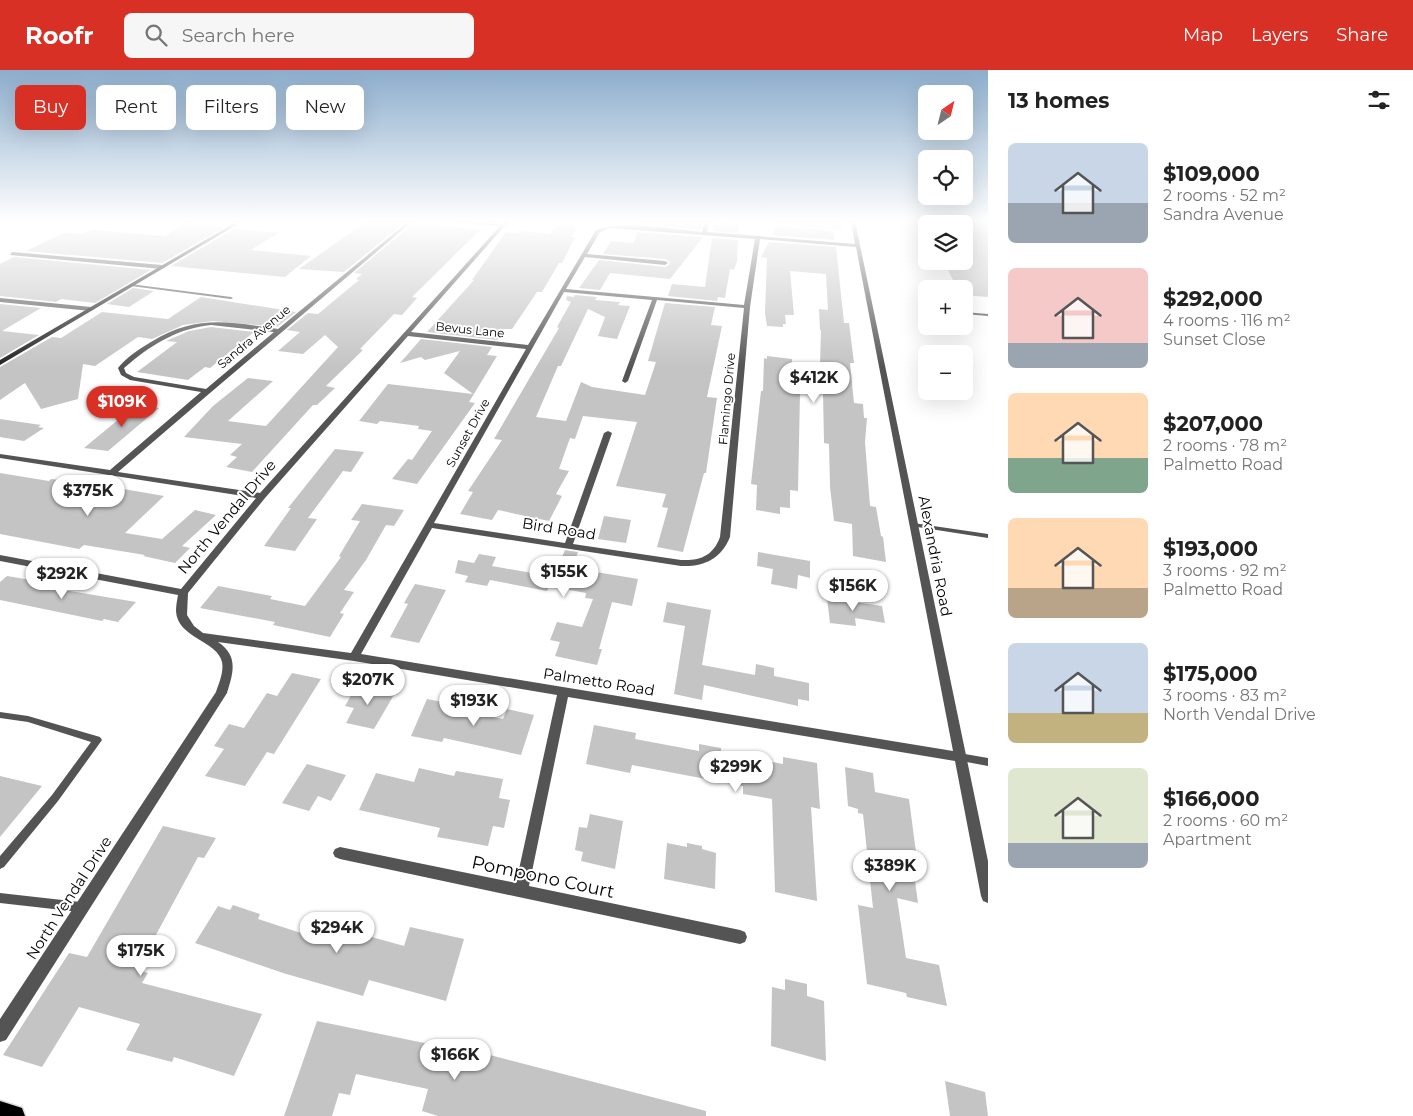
<!DOCTYPE html>
<html lang="en">
<head>
<meta charset="utf-8">
<style>
	body { margin:0; font-family:Montserrat,sans-serif; background:#f6f6f6; color:#222; height:100vh; display:flex; flex-direction:column; font-size:19px; white-space:nowrap }
	* { box-sizing:border-box; margin:0 }
	p { font-size:16px; color:#767676 }
	.icon { flex:none; width:28px; height:28px; fill:none; stroke:currentColor; stroke-width:2; stroke-linecap:round; stroke-linejoin:round }
	.map { position:relative; flex:1; overflow:hidden }
	.details { display:flex; flex-direction:column; background:#fff; width:425px }
	.details>* { flex:none }
	.top-card { position:absolute; left:15px; top:15px; width:475px; height:45px; display:flex; gap:10px }
	.needle { width:32px; rotate:35deg }
	.fabs { position:absolute; left:918px; top:15px; display:grid; gap:10px }
	.fabs a { display:grid; place-items:center; width:55px; height:55px; border-radius:8px; background:#fff; box-shadow:0 5px 20px #0002; font-size:25px }
	.price { position:absolute; translate:-50% -42px; padding:0 11px; border-radius:18px; background:#fff; color:#222; font-size:16px; line-height:32px; filter:drop-shadow(0 1px 2px #0008) }
	.price::after { content:''; position:absolute; left:50%; top:30px; width:15px; height:11px; margin-left:-8px; background:inherit; clip-path:polygon(0 0,100% 0,50% 100%) }
	.price.on { background:#d93025; color:#fff }
	ul { padding:0; list-style:none }
	li { display:flex; align-items:center; gap:15px; height:125px; padding:0 20px }
	li span { display:grid; place-items:center; flex:none; width:140px; height:100px; border-radius:8px; color:#555 }
	li>.icon { margin-inline-start:auto }
	span .icon { width:60px; height:60px; fill:#fffc; stroke-width:1 }
	li b { font-size:21px }
	h2 { display:flex; justify-content:space-between; align-items:center; height:60px; padding:0 20px; font-size:21px }
	.pill { padding:0 18px; border-radius:8px; background:#fff; box-shadow:0 5px 20px #0002; font-size:18px; line-height:45px }
	.pill.on { background:#d93025; color:#fff }
	header { display:flex; align-items:center; gap:30px; box-sizing:border-box; height:70px; padding:0 25px; background:#d93025; color:#fff }
	header strong { font-size:24px }
	nav { display:flex; gap:28px; margin-inline-start:auto; font-size:18px }
	.search { width:350px; height:45px; background:#f6f6f6; display:flex; align-items:center; gap:12px; box-sizing:border-box; padding:0 18px; border-radius:8px; color:#767676; font-size:19px }
	main { display:flex; flex:1; min-height:0 }
	.map>svg:first-child { display:block }
	.green { fill:#dbdbdb }
	.building { fill:#c4c4c4 }
	.lines { fill:none; stroke-linecap:round; stroke-linejoin:round }
	.primary-casing { stroke:#dbdbdb; stroke-width:3 }
	.lane { fill:#545454; fill-rule:evenodd }
	.street { fill:#545454; fill-rule:evenodd }
	.secondary { fill:#212121; fill-rule:evenodd }
	.primary { fill:#000; fill-rule:evenodd }
	.labels { text-anchor:middle; stroke-width:4; stroke-linejoin:round; paint-order:stroke }
	.far-street-label { font-size:12px; fill:#000; stroke:#fff }
	.street-label { font-size:15px; fill:#000; stroke:#fff }
	.near-street-label { font-size:18px; fill:#000; stroke:#fff }
</style>
</head>
<body>
<header>
<strong>Roofr</strong>
<div class="search"><svg class="icon" aria-label="search" viewBox="0 0 24 24"><circle cx="10" cy="10" r="6"/><path d="M15 15l6 6"/></svg>Search here</div>
<nav><a>Map</a><a>Layers</a><a>Share</a></nav>
</header>
<main>
<div class="map">
<svg width="988" height="1046" viewBox="0 0 988 1046">
	<rect width="100%" height="100%" fill="#fff"/>
	<!-- green -->
	<path class="green" d="M772 151H842L843 160 772 154Z"/>
	<!-- building -->
	<path class="building" d="M367 151 405 152 344 202 299 199Z
		M642 151H678L702 153 701 160 641 154Z
		M964 151 988 153V227L964 225V219H957L944 191H964Z
		M185 153 214 155 211 156 223 158 162 193 26 181 66 162 81 164 93 160 165 166Z
		M414 153 480 160 412 227 417 228 402 245 394 244 360 279 363 280 326 316 335 318 317 335H313L252 402 226 397 237 387 230 385 242 374 184 367 213 336 248 308 273 311 228 351 266 356 338 277 325 265 303 284 278 281 300 262 287 260 308 243 318 244 359 210 356 209 362 204 354 203Z
		M721 153 738 154V163L713 161 714 154 720 155Z
		M558 154 576 155 574 158 577 159 571 167H575L562 193H559L542 222H537L512 259H504L497 270 427 262 474 210H472L506 162 516 163 518 161 550 164Z
		M776 156 833 161 835 170 772 165Z
		M234 159 278 163 251 180 311 186 285 207 171 196Z
		M638 162 703 167 670 209 610 203 600 220 579 218 599 190 665 197 669 195 670 192 665 189 603 184 611 171 633 173Z
		M712 168 738 170 737 191 734 200 730 199 725 228 718 227 717 231 668 226 672 214 705 217Z
		M769 172 836 177 844 253H849L854 293H850L854 333 863 334 864 348H867L865 372 870 436 876 437 881 466 883 467 886 492 853 486 852 454 834 451 830 417 829 374 824 373 823 323H800L798 421 790 420V438L780 437V444L756 440 757 415 751 414 761 321H763L764 288 767 289V286L792 289V293L820 296 821 260H820L819 239 828 240 826 204 790 201 794 245H785L786 254H783V257L767 256 765 243 767 188 761 187Z
		M14 187 151 200 95 233 61 229 56 232 0 226V194Z
		M133 218 154 221 129 237 107 234Z
		M575 225 597 227 595 230 620 232 618 235 630 236 617 269 598 266 605 247 588 239 561 296H558L536 347 566 351 581 312 592 317 645 325 656 292 648 291 665 233 715 237 711 255 722 256 707 327 717 328 706 403H704L683 482 657 477 668 438 662 437 666 424 616 416 637 352 583 346 575 369 570 368 559 399 569 401 556 424 562 426 549 451 498 440 492 450 460 444 473 422 468 421 502 370 494 369 559 258 557 257 571 232 566 230 567 226 574 227Z
		M201 227 296 242 277 257 213 251 183 255 152 269 138 267 95 296 83 294 78 329 41 339 25 313 0 330V297L52 267 61 268 102 242 168 249Z
		M0 234 41 238 2 261 39 265 0 288Z
		M211 257 254 262 210 298 205 297 188 310 137 302 177 272 166 271 189 261Z
		M421 269 492 277 487 285 497 286 469 332 475 333 417 414 392 409 408 389 412 390 432 361 418 359 419 356 380 351 377 354 359 351 388 314 473 324 444 303 460 281 425 290 421 287 400 293Z
		M136 335 159 338 108 381 84 378Z
		M0 349 41 355 38 357 44 358 24 371 0 367Z
		M335 379 364 382 351 402 343 401 308 448 317 449 295 481 264 476 291 438H288Z
		M0 403 49 411 51 409 89 413 164 426 125 463 162 469 195 440 216 445 182 476 190 478 175 493 143 486 145 485 84 475 79 479 0 464Z
		M362 434 404 440 394 456 386 455 366 490 344 520 354 522 340 543 344 544 330 567 273 555 275 552 200 538 218 516 272 526 270 529 305 536 341 487 339 486 360 451 351 450Z
		M604 446 631 450 626 473 598 469Z
		M565 480 578 482 572 498 638 509 632 536 612 532 599 579H602L597 595 555 586 560 572 550 570 557 552 582 557 593 529 585 528 586 523 549 516 547 521 490 510 487 516 465 512 468 506 455 503 458 490 474 493 479 484 496 487 492 496 532 503 536 492 559 494Z
		M758 482 810 491V508L798 505 797 519 771 514 773 499 757 496Z
		M7 506 68 516 64 520 136 532 118 552 104 549 102 551 0 530V512Z
		M415 514 446 520 419 573 390 567 408 534 404 533Z
		M827 528 882 536 885 553 855 548 856 556 830 553Z
		M667 532 711 540 702 595 755 605 756 594 774 598V606L809 613V631L798 629V636L704 615 702 630 674 624 685 556 663 552Z
		M292 603 321 609 274 684 267 682 245 716 205 706 224 679 214 676 229 654 244 658 267 623 277 626Z
		M357 615 395 623 374 659 346 653 354 638 345 636Z
		M427 629 457 635 455 639 503 649 507 639 534 645 521 685 444 668 442 672 411 666Z
		M594 655 636 663 635 669 699 681V674L721 678V682L783 694V687L817 693 820 739 811 737 817 831 775 822 772 729 743 724V716L632 695 630 703 586 694Z
		M307 694 346 705 331 731 318 726 309 741 282 733Z
		M845 697 873 703 875 722 909 729 917 790 912 789 918 833 897 828 906 888 939 895 947 936 907 927 906 923 867 914 858 835 873 838 863 744 858 743V739L848 736Z
		M419 698 454 706 456 701 503 709 499 728 510 730 504 758 493 756 488 776 437 767 440 758 359 740 376 703 414 712Z
		M0 706 42 716 0 767Z
		M590 744 623 751 615 799 581 791 583 782 575 780 579 757 587 758Z
		M163 756 216 768 204 788 198 787 137 900 148 903 142 913 262 944 234 1006 174 987 172 992 126 980 140 954 79 937 42 997 3 985 69 883 87 887Z
		M667 773 687 777V773L702 776V779L716 783 715 819 664 809Z
		M233 835 260 844 258 849 304 864 311 850 404 876 410 857 464 869 446 931 369 910 363 926 283 903 195 873 218 836 230 840Z
		M785 909 807 914V926L824 931 826 991 771 976 772 917 785 920Z
		M317 951 439 976 440 972 706 1041V1046H438L422 1041 428 1019 356 1004 350 1025 339 1023 332 1046H284Z
		M945 1011 985 1022 988 1046H950Z"/>
	<g class="lines">
		<defs>
			<path id="primary" d="M0 1031 22 1038 25 1046H0Z"/>
		</defs>
		<!-- primary casing -->
		<use href="#primary" class="primary-casing"/>
		<!-- lane -->
		<path class="lane" d="M0 151 5 152 3 153 0 152Z
			M130 214 231 227 233 228 231 229 131 216 129 215Z
			M964 242 988 244V246L964 244Z
			M913 453 988 464V468L911 456 910 455 911 454Z
			M0 642 28 646 100 667 102 670 58 731 4 797 0 799V786L52 725 91 672 28 652 0 648Z
			M959 683 988 688V696L956 690 954 687 956 684Z
			M0 823 80 832 84 833 85 837 84 841 80 842 0 833Z"/>
		<!-- street -->
		<path class="street" d="M409 151H413L210 323 118 402 260 423 500 156 444 152 442 151 502 154 505 151H509L411 262 528 275 596 160C624 150 672 159 702 162L705 151H709L707 162 855 174 851 151H855L988 791V833L983 831 981 826 955 691 568 627 529 816 740 860 745 862 747 867 745 872 740 874 340 789 335 787 333 783 335 779 340 777 516 813 557 625 354 591 218 572C239 586 233 603 227 623L6 970 0 972V949L216 622C219 613 224 602 222 592 218 571 177 568 176 541 176 536 177 530 178 525L0 491V485L181 519 256 428 0 388V384L110 400 201 322 130 310 121 305 118 298C127 287 139 279 151 272 197 244 228 252 278 259ZM610 158 755 169 744 235 566 219 585 187 665 195 668 193 665 191 587 184 600 162ZM760 169 856 177 953 681 361 584 432 458 681 496C704 497 721 489 730 467L750 237ZM564 222 652 230 622 311 625 313 628 311 657 230 744 238 720 467C713 486 700 491 681 490L573 474 612 363 608 361 604 363 565 473 434 453ZM211 255 274 262 206 319 134 307 126 303 124 298 130 293C154 273 180 258 211 255ZM408 266 526 279 351 583 203 563 194 556 187 545 188 523 265 428Z
			M953 151H957L959 154H954Z
			M12 182 162 195 165 197 162 199 10 185Z
			M0 228 91 237 94 239 91 241 0 232Z"/>
		<!-- secondary -->
		<path class="secondary" d="M238 151H243L0 295V290Z"/>
		<!-- primary -->
		<use href="#primary" class="primary"/>
	</g>
	<!-- sky -->
	<linearGradient id="sky" x2="0" y2="1"><stop stop-color="#8cadcc"/><stop offset="0.51" stop-color="#fff"/><stop offset="1" stop-color="#fff" stop-opacity="0"/></linearGradient>
	<rect width="988" height="297" fill="url(#sky)"/>
	<g class="labels">
		<!-- far-street labels -->
		<g class="far-street-label">
			<text transform="translate(470 260) rotate(6)" y="4">Bevus Lane</text>
			<text transform="translate(254 267) rotate(-40)" y="4">Sandra Avenue</text>
			<text transform="translate(727 329) rotate(-85)" y="4">Flamingo Drive</text>
			<text transform="translate(468 363) rotate(-61)" y="4">Sunset Drive</text>
		</g>
		<!-- street labels -->
		<g class="street-label">
			<text transform="translate(227 447) rotate(-50)" y="5">North Vendal Drive</text>
			<text transform="translate(559 459) rotate(9)" y="5">Bird Road</text>
			<text transform="translate(935 486) rotate(79)" y="5">Alexandria Road</text>
			<text transform="translate(599 612) rotate(9)" y="5">Palmetto Road</text>
			<text transform="translate(69 828) rotate(-57)" y="5">North Vendal Drive</text>
		</g>
		<!-- near-street labels -->
		<g class="near-street-label">
			<text transform="translate(543 807) rotate(12)" y="6">Pompono Court</text>
		</g>
	</g>
</svg>
<div class="fabs">
<a><svg class="needle" viewBox="-14 -14 28 28"><path d="M0-13l5 13h-10z" fill="#e53935"/><path d="M0 13l5-13h-10z" fill="#767676"/></svg></a>
<a><svg class="icon" aria-label="locate" viewBox="0 0 24 24"><circle cx="12" cy="12" r="6"/><path d="M12 2v4M12 18v4M2 12h4M18 12h4"/></svg></a>
<a><svg class="icon" aria-label="layers" viewBox="0 0 24 24"><path d="M12 4l9 5-9 5-9-5zM3 14l9 5 9-5"/></svg></a>
<a>+</a>
<a>−</a>
</div>
<b class="price" style="left:814px;top:334px">$412K</b>
<b class="price on" style="left:122px;top:358px">$109K</b>
<b class="price" style="left:88px;top:447px">$375K</b>
<b class="price" style="left:564px;top:528px">$155K</b>
<b class="price" style="left:62px;top:530px">$292K</b>
<b class="price" style="left:853px;top:542px">$156K</b>
<b class="price" style="left:368px;top:636px">$207K</b>
<b class="price" style="left:474px;top:657px">$193K</b>
<b class="price" style="left:736px;top:723px">$299K</b>
<b class="price" style="left:890px;top:822px">$389K</b>
<b class="price" style="left:337px;top:884px">$294K</b>
<b class="price" style="left:141px;top:907px">$175K</b>
<b class="price" style="left:455px;top:1011px">$166K</b>
<div class="top-card">
<a class="pill on">Buy</a>
<a class="pill">Rent</a>
<a class="pill">Filters</a>
<a class="pill">New</a>
</div>
</div>
<section class="details">
<h2>13 homes<svg class="icon" aria-label="filters" viewBox="0 0 24 24"><path d="M4 7h16M4 17h16"/><circle cx="9" cy="7" r="2"/><circle cx="15" cy="17" r="2"/></svg></h2>
<ul>
<li><span style="background:linear-gradient(#c9d6e8 60%,#9aa5b1 0)"><svg class="icon" aria-label="home" viewBox="0 0 24 24"><path d="M3 11l9-7 9 7M6 9v11h12V9"/></svg></span><div><b>$109,000</b><p>2 rooms · 52 m²</p><p>Sandra Avenue</p></div></li>
<li><span style="background:linear-gradient(#f6c9c9 75%,#9aa5b1 0)"><svg class="icon" aria-label="home" viewBox="0 0 24 24"><path d="M3 11l9-7 9 7M6 9v11h12V9"/></svg></span><div><b>$292,000</b><p>4 rooms · 116 m²</p><p>Sunset Close</p></div></li>
<li><span style="background:linear-gradient(#ffd9b3 65%,#7fa58c 0)"><svg class="icon" aria-label="home" viewBox="0 0 24 24"><path d="M3 11l9-7 9 7M6 9v11h12V9"/></svg></span><div><b>$207,000</b><p>2 rooms · 78 m²</p><p>Palmetto Road</p></div></li>
<li><span style="background:linear-gradient(#ffd9b3 70%,#b9a48a 0)"><svg class="icon" aria-label="home" viewBox="0 0 24 24"><path d="M3 11l9-7 9 7M6 9v11h12V9"/></svg></span><div><b>$193,000</b><p>3 rooms · 92 m²</p><p>Palmetto Road</p></div></li>
<li><span style="background:linear-gradient(#c9d6e8 70%,#c2b280 0)"><svg class="icon" aria-label="home" viewBox="0 0 24 24"><path d="M3 11l9-7 9 7M6 9v11h12V9"/></svg></span><div><b>$175,000</b><p>3 rooms · 83 m²</p><p>North Vendal Drive</p></div></li>
<li><span style="background:linear-gradient(#dfe7d0 75%,#9aa5b1 0)"><svg class="icon" aria-label="home" viewBox="0 0 24 24"><path d="M3 11l9-7 9 7M6 9v11h12V9"/></svg></span><div><b>$166,000</b><p>2 rooms · 60 m²</p><p>Apartment</p></div></li>
</ul>
</section>
</main>
</body>
</html>
